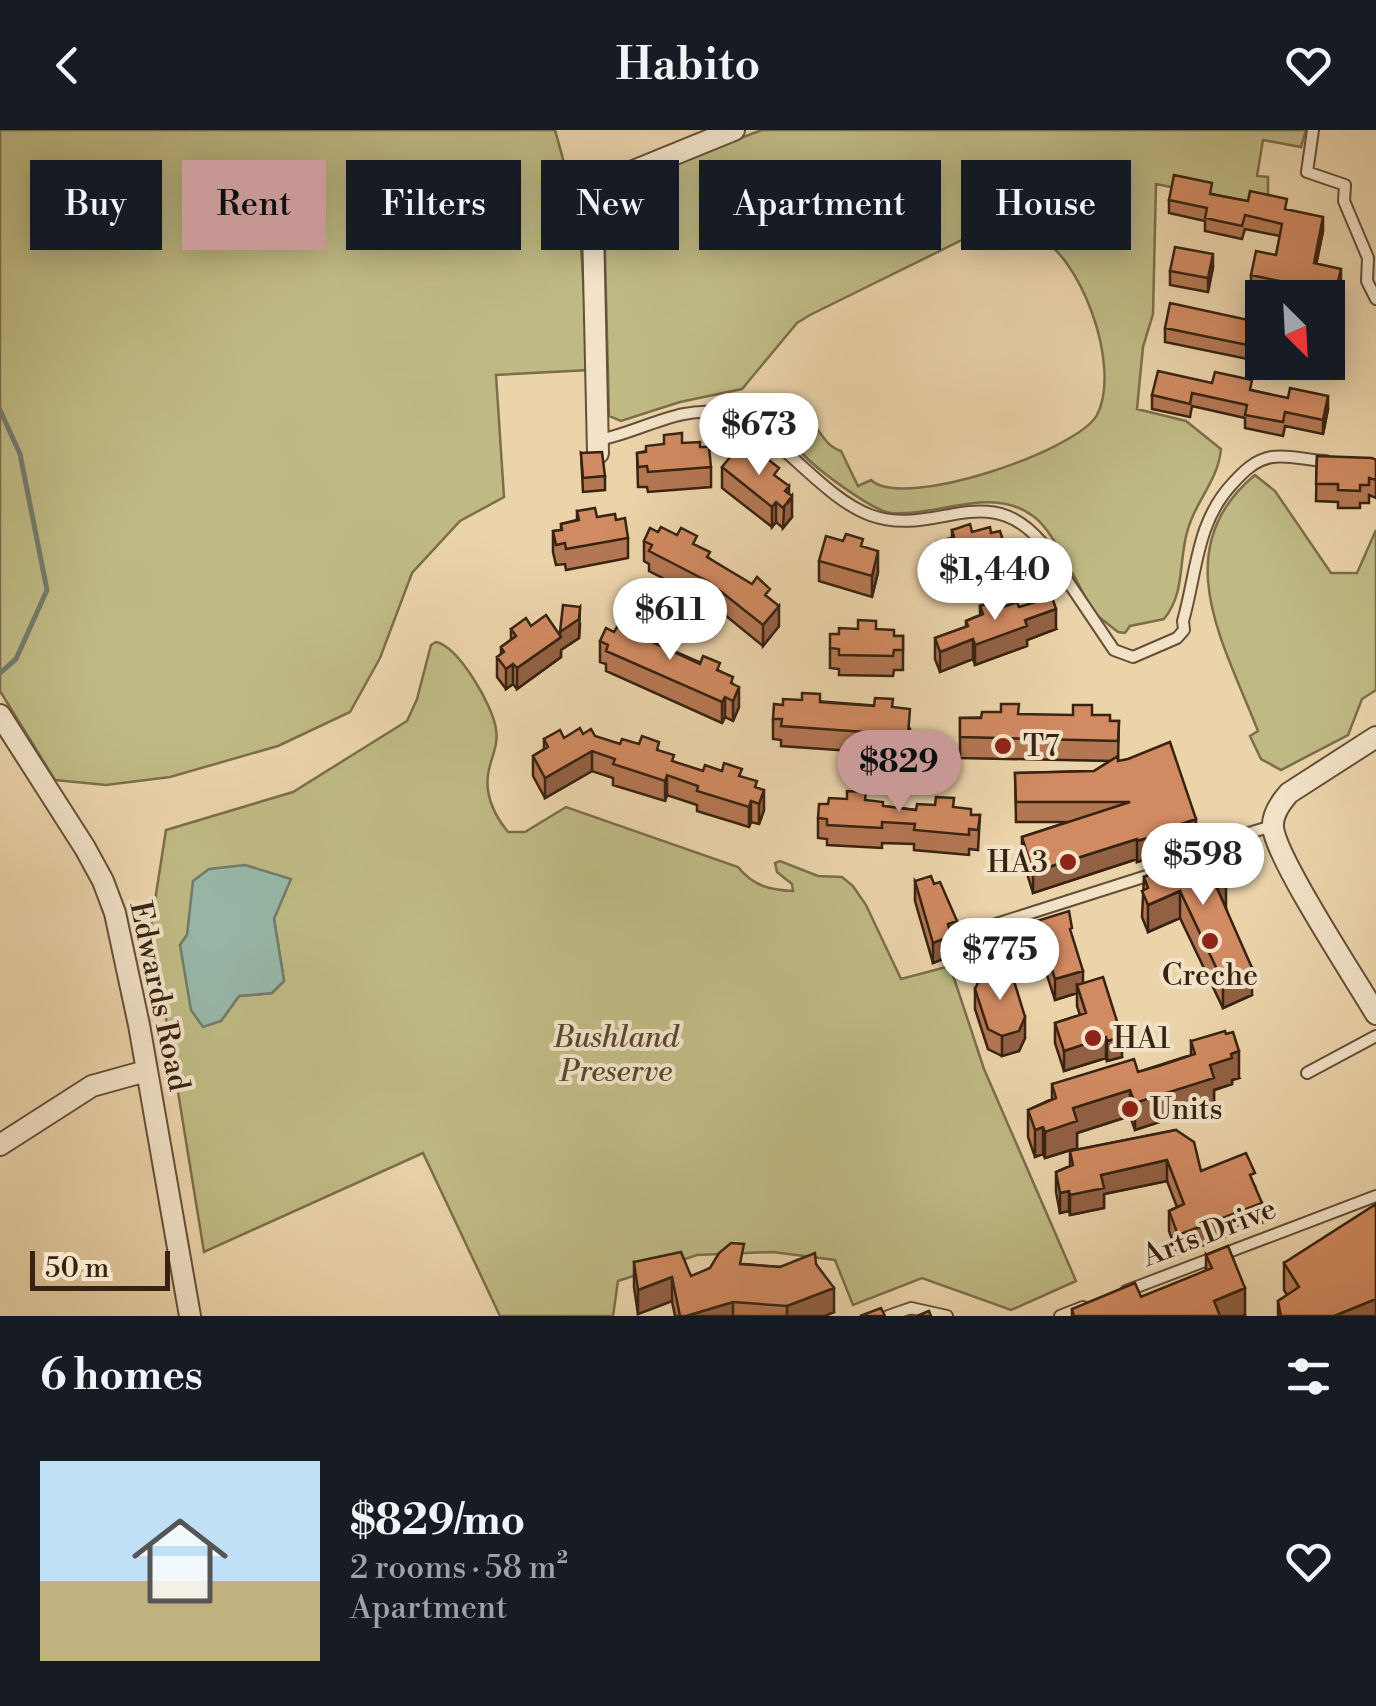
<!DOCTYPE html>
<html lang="en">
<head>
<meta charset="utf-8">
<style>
	body { margin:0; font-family:"Libre Bodoni",serif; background:#242831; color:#f1f3f6; height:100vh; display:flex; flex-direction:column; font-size:38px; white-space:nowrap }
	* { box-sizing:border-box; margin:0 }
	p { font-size:32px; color:#9ea1a6 }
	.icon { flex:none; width:55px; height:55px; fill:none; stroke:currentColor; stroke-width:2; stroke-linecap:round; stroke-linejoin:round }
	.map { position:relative; height:1186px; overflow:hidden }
	.details { display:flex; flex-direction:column; background:#171b24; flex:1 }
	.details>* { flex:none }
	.guide { position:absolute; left:30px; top:30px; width:1318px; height:90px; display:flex; gap:20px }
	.needle { width:65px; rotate:156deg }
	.fabs { position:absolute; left:1245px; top:150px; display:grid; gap:20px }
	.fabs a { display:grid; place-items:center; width:100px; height:100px; border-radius:0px; background:#171b24; box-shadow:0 5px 25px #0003; font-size:50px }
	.scale { position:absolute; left:30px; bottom:25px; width:140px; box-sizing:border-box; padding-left:10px; border:5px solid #382312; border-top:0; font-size:28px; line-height:35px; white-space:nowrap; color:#382312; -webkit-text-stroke:8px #f2e2c8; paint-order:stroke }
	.price { position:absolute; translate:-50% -85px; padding:0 22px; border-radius:35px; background:#fff; color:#222; font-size:32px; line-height:65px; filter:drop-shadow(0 2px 5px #0008) }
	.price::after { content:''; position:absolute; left:50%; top:60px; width:30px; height:22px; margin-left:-15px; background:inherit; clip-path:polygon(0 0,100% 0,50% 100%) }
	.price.selected { background:#c59692; color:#111 }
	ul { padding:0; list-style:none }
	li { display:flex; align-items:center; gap:30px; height:250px; padding:0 40px }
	li span { display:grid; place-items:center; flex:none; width:280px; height:200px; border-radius:0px; color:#555 }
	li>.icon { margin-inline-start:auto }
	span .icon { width:120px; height:120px; fill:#fffc; stroke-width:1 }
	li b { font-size:42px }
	h2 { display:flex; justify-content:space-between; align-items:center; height:120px; padding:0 40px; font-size:42px }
	.chip { padding:0 35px; border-radius:0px; background:#171b24; box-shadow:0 5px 25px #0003; font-size:35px; line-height:90px }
	.chip.selected { background:#c59692; color:#111 }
	header { display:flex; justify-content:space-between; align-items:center; height:130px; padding:0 40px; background:#171b24; font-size:45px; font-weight:600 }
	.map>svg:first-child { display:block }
	.green { fill:#bfba84; stroke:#7c6e4b; stroke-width:2.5; fill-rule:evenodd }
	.water { fill:#98b8a9; stroke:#727c6d; stroke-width:2.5 }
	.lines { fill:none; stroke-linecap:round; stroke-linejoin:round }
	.stream { stroke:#727c6d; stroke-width:5 }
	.lane-casing { stroke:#654f38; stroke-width:14 }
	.street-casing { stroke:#654f38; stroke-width:24 }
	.lane { stroke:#f2e2c8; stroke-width:10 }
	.street { stroke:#f2e2c8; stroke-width:20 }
	.wall { fill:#b47753; stroke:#382312; stroke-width:2.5 }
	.shaded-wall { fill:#926144; stroke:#382312; stroke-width:2.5 }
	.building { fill:#d18a61; stroke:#382312; stroke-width:2.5 }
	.poi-dot { fill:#8f2418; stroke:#f2e2c8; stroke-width:4 }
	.labels { text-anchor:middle; stroke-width:8; stroke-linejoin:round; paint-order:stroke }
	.poi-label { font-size:30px; fill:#382312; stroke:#f2e2c8; text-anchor:start }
	.street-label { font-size:30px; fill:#382312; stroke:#f2e2c8 }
	.park-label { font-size:30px; font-style:italic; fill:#5a492e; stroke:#f2e2c8 }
</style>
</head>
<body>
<header><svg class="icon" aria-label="back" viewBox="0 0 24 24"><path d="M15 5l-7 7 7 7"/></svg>Habito<svg class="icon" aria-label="heart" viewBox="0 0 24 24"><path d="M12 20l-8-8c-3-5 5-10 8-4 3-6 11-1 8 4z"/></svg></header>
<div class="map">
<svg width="1376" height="1186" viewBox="0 0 1376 1186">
	<rect width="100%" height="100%" fill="#ebd3aa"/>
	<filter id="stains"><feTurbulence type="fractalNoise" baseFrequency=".002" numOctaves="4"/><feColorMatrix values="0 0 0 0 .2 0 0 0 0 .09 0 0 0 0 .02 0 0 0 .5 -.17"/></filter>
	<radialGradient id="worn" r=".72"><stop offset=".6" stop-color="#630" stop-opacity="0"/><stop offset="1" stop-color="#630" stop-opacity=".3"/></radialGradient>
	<!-- green -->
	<path class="green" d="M0 0H555L579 87 589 240 496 245 504 367 460 391 412 443 380 528 350 582 278 616 170 647 106 655 55 650 0 561Z
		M762 0H1306L1301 17 1263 10 1257 46 1268 47V69L1262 75 1156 54 1153 184 1143 217 1137 279 1186 291 1221 319C1218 351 1196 370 1188 399 1178 430 1186 462 1164 489L1130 496 1125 503 1118 502 1094 483C1080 460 1054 400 1033 386 991 355 937 387 891 383 872 381 807 333 798 318 793 309 789 300 783 291 820 276 814 312 841 321L858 356 871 350C904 381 1078 320 1097 285 1122 237 1081 122 1031 102 1008 94 986 101 964 109L810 185 797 193 742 259 680 272 621 291 609 286 604 85C606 78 608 69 613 63 633 44 731 12 762 0Z
		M1255 345 1275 361 1331 443H1357L1376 400V560L1362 569 1348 605 1281 640 1261 629 1250 606 1258 601C1225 516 1165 419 1255 345Z
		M436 512C459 517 493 576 496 599 499 616 490 629 488 645 485 667 495 686 508 702H525L566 677 738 737C753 756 770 760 793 761L792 754 777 742 775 733 780 731 818 746 842 747 853 756 866 775 901 849 950 836 984 939 1076 1151 1011 1180 922 1148 853 1175 835 1130 773 1122 697 1125 618 1151 613 1186H500L423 1023 204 1122 151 796 166 700 293 662 407 591 417 569 431 515ZM274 789 284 851 272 863 239 866 221 891 180 815 187 805Z"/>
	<!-- water -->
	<path class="water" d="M245 735 291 749 274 789 284 851 272 863 239 866 221 891 203 897 191 880 180 815 187 805 193 751 209 739Z"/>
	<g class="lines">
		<!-- stream -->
		<path class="stream" d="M0 280 20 324 47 460 16 529 0 543"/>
		<defs>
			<path id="lane" d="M1313 0 1307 42 1345 55 1344 71 1368 128 1367 151 1376 169
				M598 310C639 303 682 273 725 284 776 297 819 366 870 385 934 409 988 347 1042 413L1114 520 1133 527 1177 508 1184 500 1183 491C1197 442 1196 392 1233 353 1244 341 1255 330 1272 327 1289 324 1309 331 1326 331
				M1196 730 1249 703 1272 696
				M1000 850 989 811 991 798 996 794 1156 743
				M1307 943 1376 906
				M1126 1161 1376 1066
				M888 1186 911 1178 947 1186
				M1060 1186 1083 1177"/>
			<path id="street" d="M598 323 593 97C594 73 600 58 621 46L734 0
				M0 585 85 718 103 751 115 783 139 895 190 1186
				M1376 607 1289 663C1281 672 1272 684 1273 697 1275 727 1356 850 1376 884
				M0 1015 92 956 146 941"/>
		</defs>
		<!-- lane casing -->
		<use href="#lane" class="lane-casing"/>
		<!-- street casing -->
		<use href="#street" class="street-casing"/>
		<!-- lane -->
		<use href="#lane" class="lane"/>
		<!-- street -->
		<use href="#street" class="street"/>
	</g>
	<!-- wall -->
	<path class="wall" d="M1212 64 1287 80 1323 101 1316 133 1341 152 1336 172 1328 171V168H1293L1251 159V145L1276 125 1280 106 1245 99 1242 109 1205 101V91L1169 83V70Z
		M1213 137 1208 162 1170 155V141Z
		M1262 193V232L1165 212V198Z
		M1339 222 1333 247 1265 232H1328Z
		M1252 260 1328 279 1323 304 1285 296 1283 306 1245 298V288L1192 276 1190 287 1152 279V265Z
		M682 313 700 317 711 337V357L648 362 647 357H638L637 323Z
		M581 323 605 346V360L583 362Z
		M1317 326 1376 330V368L1369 365V373H1360V378H1338V372L1316 371Z
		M742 327 779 349 789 364 792 387 783 398 776 392 772 397 722 358V337Z
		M577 381 597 387 616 390 628 408V428L566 440 565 434 556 435 553 422V401L561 400V394L577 390Z
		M952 400 972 402 1004 435 997 437V443L944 458 942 452 934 455 930 441V421L937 419V412L952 408Z
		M658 402 697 416 710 429 770 469 779 496 763 516 709 472 649 441V434L644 431V411Z
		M863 417 878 442 872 467 819 451V431Z
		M980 476 1000 478 1019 477 1056 499 1027 510V516L975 535 973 529 940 542 935 529V508L966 497V491L980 485Z
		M580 495 579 508 561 520V527L517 559 513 554 506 559 497 547V527L501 524V517L511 510V499L531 496 560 506Z
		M876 499 894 506H903V540H894L893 546 839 545V539L830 538V518L839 504Z
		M614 502 653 512 720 541 733 554 739 577 733 591 725 587 722 593 606 541V534L600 532V511Z
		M802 570 893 577 910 599 908 625 781 616V610L773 609V589L783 575Z
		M1092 585 1110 591H1119L1118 631 1196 709 1182 714V718L1137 732V729L1033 763 1022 727V707L1068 692H1016L1015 643 1094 641 1110 631 960 628V588Z
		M583 604 620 614 659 621 674 632 703 641 742 647 757 658 764 680 759 694 751 692 749 697 697 681V675L667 665 665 671 613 655V648L592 641 545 668 533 646V626L544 619V609L564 608Z
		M866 671 883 676 916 680 954 677 971 685H980L978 720 969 719V725L914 720V714L882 713V718L827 715V709L818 708V688L828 674Z
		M1144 747 1226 778 1252 865 1223 878 1180 788 1148 802 1142 787Z
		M915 751 957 811 951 813V826L933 833 915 771Z
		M1008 800 1072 807 1083 853 1122 927 1107 931 1106 928 1064 941 1055 913V893L1080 885 1077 876V863L1055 870 1045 839 1017 847 1008 820Z
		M975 859 1025 908 1019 921 1002 926 988 919 975 879Z
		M1191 911 1239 948 1232 950V954L1214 960V974L1135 1000 1130 986 1077 1003V1018L1045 1028 1043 1024 1035 1027 1028 1007V980L1052 969V954L1138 942 1191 925Z
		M1176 1000 1201 1041 1255 1056 1262 1093 1178 1125 1169 1101V1081L1177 1077 1167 1051 1104 1064V1078L1070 1085 1069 1081 1060 1083 1056 1062V1042L1070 1036V1021Z
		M1206 1125 1245 1185 1242 1186H1072V1179L1141 1167 1206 1141Z
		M634 1132 691 1146 744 1134 780 1137 816 1134 834 1182 825 1186H675L672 1171 638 1184 634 1157Z
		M1284 1133 1376 1186H1278V1171L1287 1165 1284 1160Z"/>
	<!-- shaded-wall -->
	<path class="shaded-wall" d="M1323 87V101L1314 146V133Z
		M1213 124V137L1208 162V148Z
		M1341 139V152L1336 172V159Z
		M1339 209V222L1333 247V233Z
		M1328 266V279L1323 304V290Z
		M789 356V371L792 366V387L783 398 785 361Z
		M776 372V392L772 397V377Z
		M1004 414V435L997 437V443L944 458V438Z
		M878 421V442L872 467V446Z
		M942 432V452L934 455V434Z
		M779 476V496L763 516V495Z
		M580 477 579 508 561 520V527L517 559V538L560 508V502Z
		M1056 479V499L1027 510V516L975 535V515L1025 490Z
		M973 509V529L940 542V522Z
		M513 534V554L506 559V539Z
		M739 557V577L733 591V571Z
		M725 567V587L722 593V572Z
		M592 621V641L545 668V648Z
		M667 645V665L665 671V651Z
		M764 660V680L759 694V674Z
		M751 671V692L749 697V677Z
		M1196 689V709L1182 714V718L1137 732V711Z
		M1137 709V729L1033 763V742Z
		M1226 752V778L1216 756Z
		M1180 761V788L1148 802V775Z
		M957 791V811L951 813V826L933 833V813L948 794Z
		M1045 818V839L1017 847V827Z
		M1252 838V865L1223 878V852Z
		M1083 841V861L1077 855V863L1055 870V849Z
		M1025 887V908L1019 921 1002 926V906Z
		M1106 907V928L1064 941V921Z
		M1122 907V927L1107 931V911Z
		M1239 921V948L1232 950V954L1214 960V974L1135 1000V973L1231 924Z
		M1130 960V986L1077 1003V1018L1045 1028V1002L1073 978Z
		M1043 997V1024L1035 1027V1000Z
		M1167 1030V1051L1104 1064V1078L1070 1085V1065L1101 1045Z
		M1069 1061V1081L1060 1083V1063Z
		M1262 1073V1093L1178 1125V1105Z
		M672 1147V1171L638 1184V1160Z
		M834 1158V1182L825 1186H787V1176Z
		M1245 1158V1185L1242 1186H1214V1171Z
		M1376 1169V1186H1334Z
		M733 1172V1186H686Z"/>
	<!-- building -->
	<path class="building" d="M1174 45 1212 53 1210 64 1248 71 1250 61 1287 69 1285 79 1323 87 1314 133 1341 139 1336 159 1328 157 1327 161 1251 145 1256 121 1276 125 1282 94 1245 85 1242 96 1205 88 1207 78 1169 70Z
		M1175 117 1213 124 1208 148 1170 141Z
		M1170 173 1262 193V218L1165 198Z
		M1328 206 1339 209 1333 233 1328 232Z
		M1158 241 1212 253 1215 242 1252 250 1250 260 1288 268 1290 258 1328 266 1323 290 1285 282 1283 292 1245 285 1247 275 1192 263 1190 274 1152 265Z
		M682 303V313L700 312V317H709L711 337 648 342 647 336 638 337 637 323 646 322V316L664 314V305Z
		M735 321 742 327 746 322 760 333 765 327 779 338 774 345 789 356 785 361 792 366 783 378 776 372 772 377 722 337Z
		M602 322 605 346 583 348 581 323Z
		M1317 326 1372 328 1376 330V350L1369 348V355H1360V361L1338 360V354H1316Z
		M595 378 597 387 615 384 616 390 625 388 628 408 566 419 565 413 556 415 553 401 562 400 561 394 579 390 577 381Z
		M970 394 972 402 990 397 991 403 1000 401 1004 414 995 417 997 423 944 438 942 432 934 434 930 421 939 418 937 412 954 407 952 400Z
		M661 397 677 405 681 398 697 406 693 414 710 422 707 427 752 454 757 447 770 459 765 465 779 476 763 495 709 452 649 421 652 415 644 411 650 398 658 402Z
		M846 404 863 409 861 416 878 421 872 446 819 431 826 406 843 411Z
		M1052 467 1056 479 1025 490 1027 496 975 515 973 509 940 522 935 508 968 496 966 491 983 484 980 476 998 470 1000 478 1017 472 1019 477Z
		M563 475 580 477 579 489 560 502Z
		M546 485 561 507 517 538 513 534 506 539 497 527 504 522 501 517 516 506 511 499 526 488 531 496Z
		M858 490 876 491V499L894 500V506H903V520H894L893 526 839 525V519L830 518V504H839V498L858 499Z
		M637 496 653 503 650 511 700 534 703 526 720 533 717 540 733 547 731 553 739 557 733 571 725 567 722 572 606 521 608 515 600 511 606 498 614 502 617 497 633 504Z
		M802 563 820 564V572L874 576 875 568 893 569 892 577 910 579 908 605 781 596 782 589H773L774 574 783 575V569L802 570Z
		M1001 574H1019L1018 584 1073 585V575H1092V585H1110V591H1119L1118 611 960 607V588H981L982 582H1001Z
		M580 598 583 604 591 599 595 606 620 614 622 609 639 614 642 606 659 612 657 620 674 625 672 631 703 641 705 635 722 641 724 633 742 639 739 646 757 651 755 657 764 660 759 674 751 671 749 677 697 661 698 656 667 645 665 651 613 634 615 629 592 621 545 648 533 626 548 617 544 609 560 600 564 608Z
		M1170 612 1196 689 1181 694 1182 698 1137 711V709L1033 742 1022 707 1130 672H1016L1015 643 1094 641 1118 626V631L1128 629Z
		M847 661 866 662 865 670 883 672V676L916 680 917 674 935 675 936 667 954 668 953 677 971 679V685H980L978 700 969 699V705L914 700 915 694 882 692V698L827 695V689L818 688 819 674H828L829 668 847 669Z
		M1203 719 1207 727 1212 724 1226 752 1216 756 1252 838 1223 852 1180 761 1148 775 1142 761 1148 758 1144 747Z
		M931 746 934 754 940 752 957 791 948 794 951 806 933 813 915 751Z
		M1069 781 1072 798 1070 799 1083 841 1055 849 1045 818 1017 827 1008 800Z
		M1010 838 1025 887 1019 901 1002 906 988 899 975 859 981 846Z
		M1103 847 1122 907 1107 911 1106 907 1064 921 1055 893 1086 883 1077 855Z
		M1225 901 1226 904 1233 902 1239 921 1231 924 1232 928 1210 935 1214 948 1135 973 1130 960 1073 978 1077 991 1045 1002 1043 997 1035 1000 1028 980 1056 968 1052 954 1134 929 1138 942 1159 936 1195 924 1191 911Z
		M1176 1000 1194 1012 1201 1041 1246 1023 1255 1043 1250 1045 1262 1073 1178 1105 1169 1081 1184 1074 1167 1030 1101 1045 1104 1058 1070 1065 1069 1061 1060 1063 1056 1042 1073 1035 1070 1021Z
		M1376 1074V1169L1334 1186H1281L1278 1171 1299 1157 1284 1133Z
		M731 1113 744 1114 740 1134 780 1137 815 1123 816 1134 834 1158 787 1176 733 1172 686 1186H680L672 1147 638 1160 634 1132 681 1122 691 1146 710 1138 719 1123Z
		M1228 1116 1245 1158 1214 1171 1220 1186H1074L1072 1179 1135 1153 1141 1167 1212 1138 1206 1125Z
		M881 1178 885 1186H860Z
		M929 1181 931 1186H917Z"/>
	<!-- markers -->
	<g class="poi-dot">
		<circle cx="1003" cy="616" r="10"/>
		<circle cx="1068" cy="732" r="10"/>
		<circle cx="1210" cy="811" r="10"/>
		<circle cx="1093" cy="908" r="10"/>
		<circle cx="1130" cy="979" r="10"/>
	</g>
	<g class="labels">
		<!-- poi labels -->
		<g class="poi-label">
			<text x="1023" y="626">T7</text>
			<text x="1048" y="742" text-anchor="end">HA3</text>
			<text x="1210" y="855" text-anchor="middle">Creche</text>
			<text x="1113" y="918">HA1</text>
			<text x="1150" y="989">Units</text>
		</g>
		<!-- street labels -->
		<g class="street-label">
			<text transform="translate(160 866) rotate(78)" y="10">Edwards Road</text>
			<text transform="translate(1209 1102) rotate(-21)" y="10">Arts Drive</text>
		</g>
		<!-- park labels -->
		<g class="park-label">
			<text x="616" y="917">Bushland<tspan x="616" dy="34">Preserve</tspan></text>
		</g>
	</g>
	<rect width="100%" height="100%" filter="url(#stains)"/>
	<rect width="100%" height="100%" fill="url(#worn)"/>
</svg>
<div class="fabs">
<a><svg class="needle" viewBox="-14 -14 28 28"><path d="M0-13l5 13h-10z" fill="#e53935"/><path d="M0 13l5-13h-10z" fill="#9ea1a6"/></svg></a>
</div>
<div class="scale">50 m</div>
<b class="price" style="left:759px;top:348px">$673</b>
<b class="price" style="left:995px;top:493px">$1,440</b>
<b class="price" style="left:670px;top:533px">$611</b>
<b class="price selected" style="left:899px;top:685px">$829</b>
<b class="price" style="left:1203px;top:778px">$598</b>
<b class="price" style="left:1000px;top:873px">$775</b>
<div class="guide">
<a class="chip">Buy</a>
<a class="chip selected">Rent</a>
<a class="chip">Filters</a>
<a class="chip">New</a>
<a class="chip">Apartment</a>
<a class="chip">House</a>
</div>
</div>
<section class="details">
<h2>6 homes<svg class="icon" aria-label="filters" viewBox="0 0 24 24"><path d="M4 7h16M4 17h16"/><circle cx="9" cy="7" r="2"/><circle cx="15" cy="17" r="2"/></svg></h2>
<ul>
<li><span style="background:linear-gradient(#bfe0f5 60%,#c2b280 0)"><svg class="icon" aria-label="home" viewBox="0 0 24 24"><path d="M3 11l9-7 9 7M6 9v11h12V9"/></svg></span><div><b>$829/mo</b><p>2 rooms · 58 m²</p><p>Apartment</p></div><svg class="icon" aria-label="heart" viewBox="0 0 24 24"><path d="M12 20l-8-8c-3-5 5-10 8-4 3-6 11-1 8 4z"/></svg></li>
</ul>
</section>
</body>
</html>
